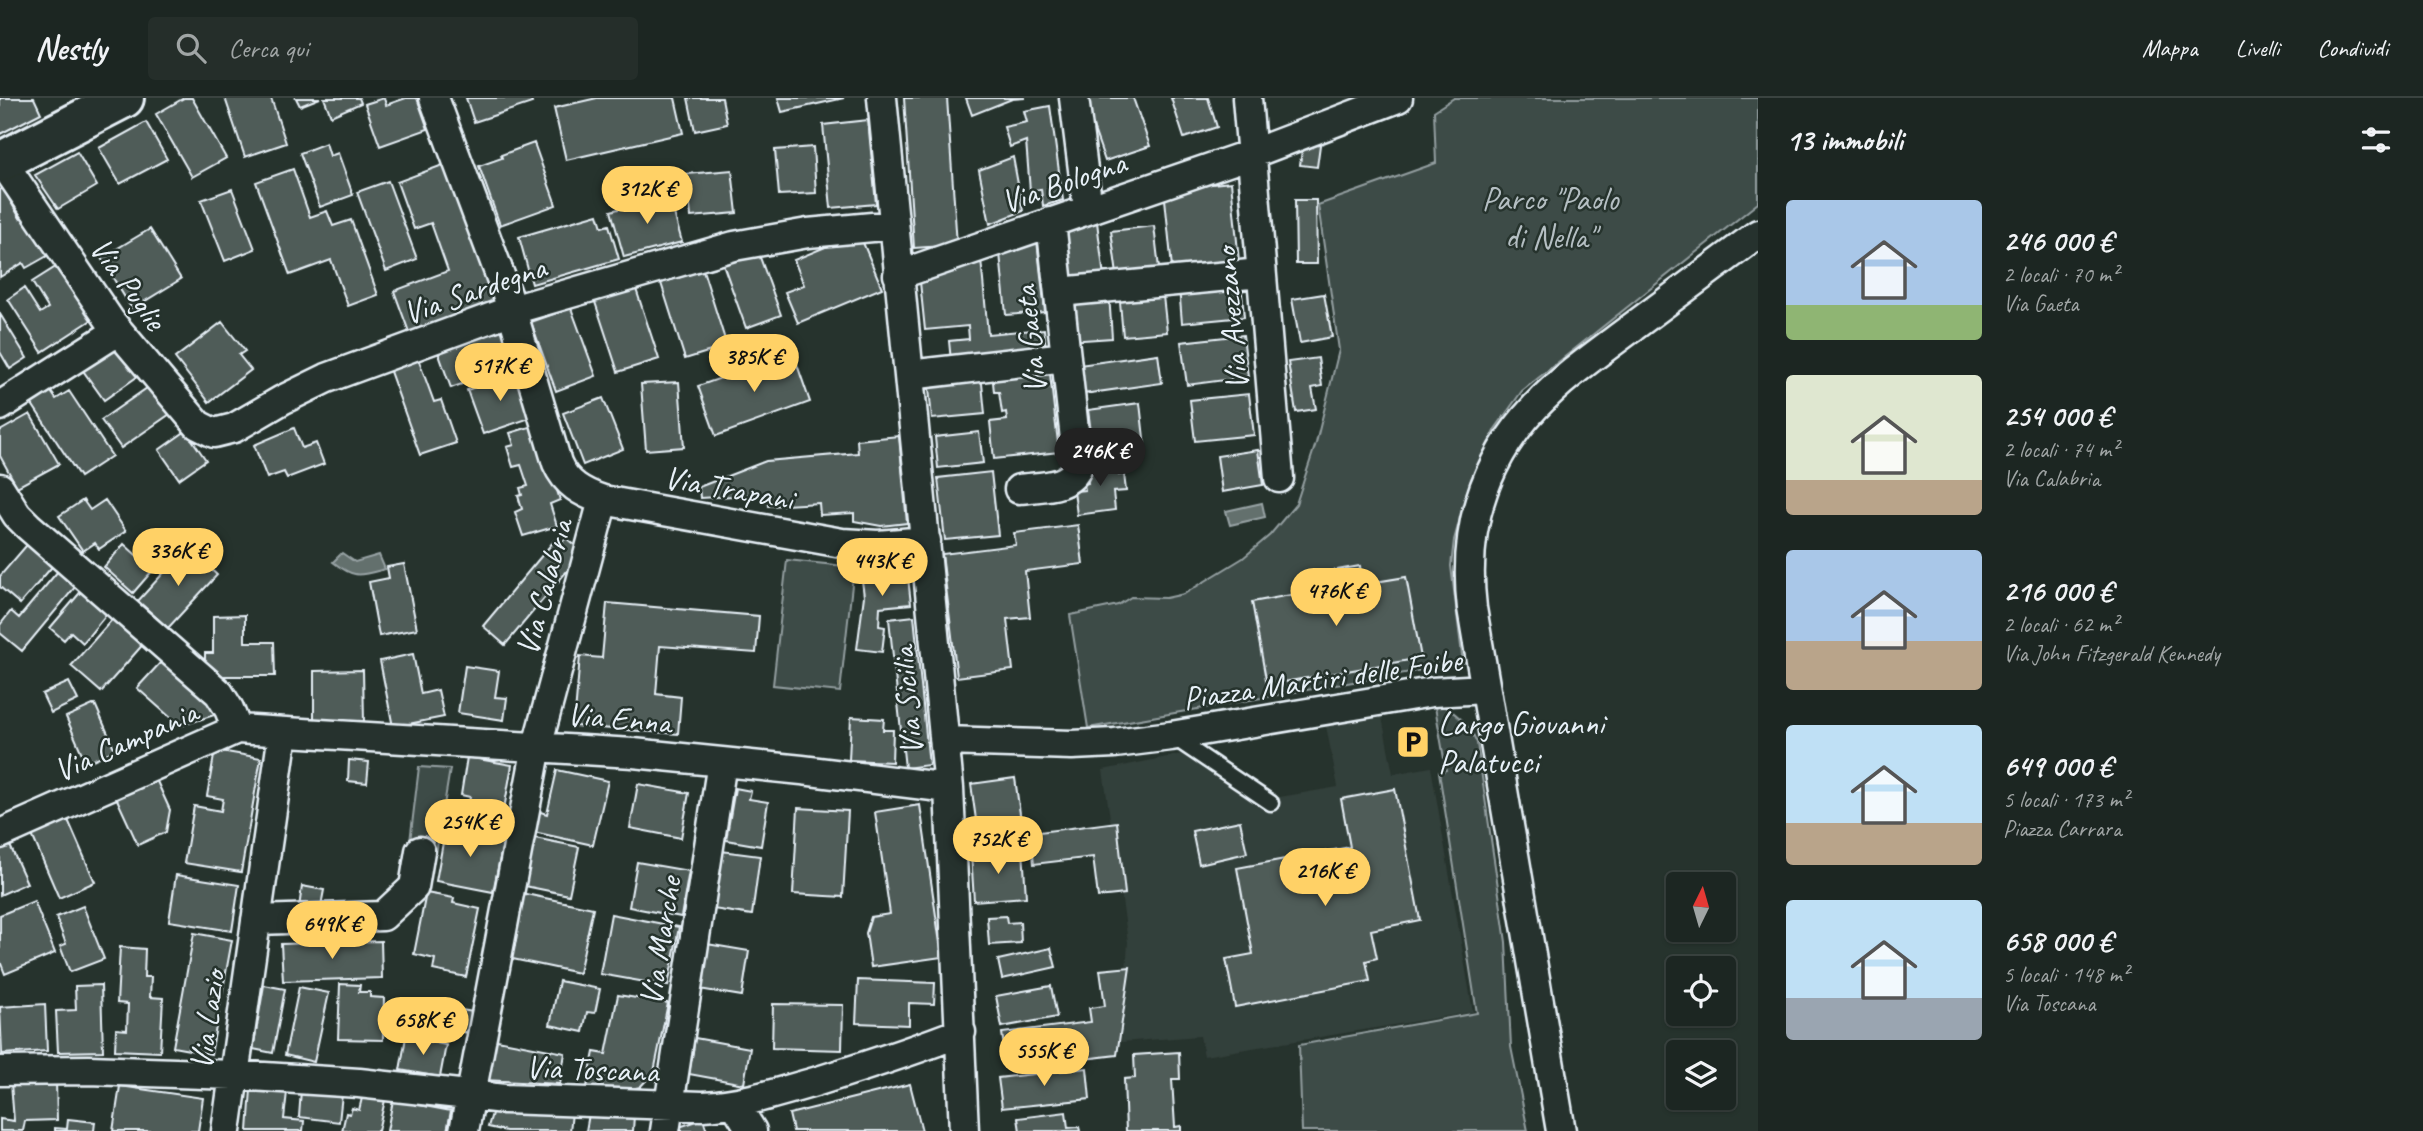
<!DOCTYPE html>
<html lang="it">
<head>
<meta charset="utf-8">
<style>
	body { margin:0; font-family:Caveat,sans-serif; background:#252e2a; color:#f1f3f6; height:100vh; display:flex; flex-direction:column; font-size:26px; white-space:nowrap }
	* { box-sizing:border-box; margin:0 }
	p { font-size:23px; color:#a0a5a5 }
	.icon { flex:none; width:38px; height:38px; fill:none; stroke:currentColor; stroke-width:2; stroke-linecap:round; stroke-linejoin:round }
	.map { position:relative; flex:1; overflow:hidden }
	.details { display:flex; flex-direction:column; background:#1c2622; width:665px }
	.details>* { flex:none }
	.needle { width:46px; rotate:5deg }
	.controls { position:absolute; left:1666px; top:774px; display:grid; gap:14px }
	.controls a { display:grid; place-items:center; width:70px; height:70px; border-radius:7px; background:#1c2622; box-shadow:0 2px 5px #0004,0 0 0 2px #3a4340; font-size:35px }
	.price { position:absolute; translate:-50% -60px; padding:0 16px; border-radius:24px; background:#ffd166; color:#111; font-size:23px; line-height:46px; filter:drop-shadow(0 2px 4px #0008) }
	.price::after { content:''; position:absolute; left:50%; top:42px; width:21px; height:16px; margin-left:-10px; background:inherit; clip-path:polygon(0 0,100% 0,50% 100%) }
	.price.active { background:#222; color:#fff }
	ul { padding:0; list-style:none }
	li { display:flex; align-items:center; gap:21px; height:175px; padding:0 28px }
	li span { display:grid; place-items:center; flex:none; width:196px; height:140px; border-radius:7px; color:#555 }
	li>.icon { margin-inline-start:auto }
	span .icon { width:84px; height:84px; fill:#fffc; stroke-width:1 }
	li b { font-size:30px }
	h2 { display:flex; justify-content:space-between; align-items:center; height:84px; padding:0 28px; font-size:30px }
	header { display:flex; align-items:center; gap:42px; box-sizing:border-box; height:98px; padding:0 35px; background:#1c2622; border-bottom:2px solid #3a4340 }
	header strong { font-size:33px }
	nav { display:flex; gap:38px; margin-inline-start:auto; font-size:24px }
	.search { width:490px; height:63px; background:#252e2a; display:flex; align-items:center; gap:18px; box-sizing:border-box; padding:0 24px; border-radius:7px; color:#a0a5a5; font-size:26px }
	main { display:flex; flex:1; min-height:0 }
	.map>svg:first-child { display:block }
	.built { fill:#333f3a }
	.green { fill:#3e4b47; stroke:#939ea0; stroke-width:2 }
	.water { fill:#636f6d; stroke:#98a3a5; stroke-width:2 }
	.building { fill:#505c59; stroke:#e8f1f8; stroke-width:2 }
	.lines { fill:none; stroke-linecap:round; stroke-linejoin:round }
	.lane-casing { stroke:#e8f1f8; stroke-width:19 }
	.street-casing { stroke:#e8f1f8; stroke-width:33 }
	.secondary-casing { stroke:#e8f1f8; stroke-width:44 }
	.lane { stroke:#26332d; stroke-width:14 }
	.street { stroke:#26332d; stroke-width:28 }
	.secondary { stroke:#26332d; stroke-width:38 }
	.labels { text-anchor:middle; stroke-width:5; stroke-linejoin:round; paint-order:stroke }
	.street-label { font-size:33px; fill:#e8f1f8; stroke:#26332d }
	.park-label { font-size:33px; fill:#b5bfc3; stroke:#26332d }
	.poi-label { font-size:33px; fill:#e8f1f8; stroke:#26332d; text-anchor:start }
</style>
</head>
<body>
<header>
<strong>Nestly</strong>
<div class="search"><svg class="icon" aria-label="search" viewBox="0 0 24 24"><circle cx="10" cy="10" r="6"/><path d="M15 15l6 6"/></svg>Cerca qui</div>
<nav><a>Mappa</a><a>Livelli</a><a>Condividi</a></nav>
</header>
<main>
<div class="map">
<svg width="1758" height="1033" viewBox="0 0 1758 1033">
	<rect width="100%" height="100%" fill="#26332d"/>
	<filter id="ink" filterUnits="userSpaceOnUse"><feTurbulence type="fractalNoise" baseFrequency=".0143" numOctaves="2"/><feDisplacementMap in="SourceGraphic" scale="14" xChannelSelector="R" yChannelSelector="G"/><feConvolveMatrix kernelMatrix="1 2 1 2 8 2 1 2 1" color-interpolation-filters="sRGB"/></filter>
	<g filter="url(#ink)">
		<!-- built -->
		<path class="built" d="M1382 619 1393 676 1431 669 1473 914 1204 958 1200 938 1121 944 1128 844 1103 672 1182 656 1267 709 1274 700 1338 689 1326 628Z"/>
		<!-- green -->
		<path class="green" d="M1454 0H1758V105L1522 293 1495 331 1471 381 1454 442 1451 468 1463 565 1088 630 1070 517 1118 507 1131 499 1166 500 1184 496 1243 460 1270 437 1296 406 1316 345 1339 252 1318 107 1436 65 1434 13Z
			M787 462 854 469 840 594 773 587Z
			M1434 603C1453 612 1469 624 1477 645L1506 844 1511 949 1528 1033H1302L1299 947 1477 915 1439 674 1446 672Z
			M419 669 450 671 436 756 409 752Z"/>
		<!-- water -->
		<path class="water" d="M1262 405 1265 419 1230 427 1226 413Z
			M342 455 355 464 379 457 385 471C359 478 355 481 333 464Z"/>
		<!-- building -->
		<path class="building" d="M0 0H34L41 15 0 36Z
			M184 0H192L226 60 192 79 156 16Z
			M225 0H271L286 45 245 59Z
			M296 0H320L300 8Z
			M324 0H359L361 5 331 18Z
			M384 0 386 7 406 0H417L428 31 380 48 365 6Z
			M466 0H530L532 5 474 24Z
			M597 0H675L683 35 566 62 554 10Z
			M688 0H722L727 26 695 33Z
			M778 0H844L782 14Z
			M904 0H947L957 147 914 150Z
			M966 0H1025L1012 1 972 17Z
			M1091 0H1133L1150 48 1105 63 1084 3Z
			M1171 0H1208L1217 29 1184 40Z
			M1050 8 1063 102 1043 108 1041 91 1030 93 1026 43 1010 49 1004 29 1027 24 1024 13Z
			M868 22 876 106 831 110 823 27Z
			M146 24 167 61 120 86 99 50Z
			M1303 44 1320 47 1317 69 1300 67Z
			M326 45 330 58 338 55 353 97 320 109 300 55Z
			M534 45 556 107 500 127 479 68 502 60 501 57Z
			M813 49 816 95 779 97 775 52Z
			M77 54 97 88 58 111 35 77Z
			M1013 59 1023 113 990 126 979 72Z
			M448 65 497 203 409 234 394 193 448 173 431 125 414 131 397 84Z
			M293 71 310 119 327 113 333 128 351 122 378 197 348 208 331 162 290 177 256 84Z
			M732 72 737 115 691 119 687 76Z
			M388 83 417 161 386 173 357 94Z
			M1231 84 1239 163 1172 170 1164 91Z
			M3 90 20 120 25 117 49 157 26 170 23 165 0 179V92Z
			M232 91 255 151 225 163 201 102Z
			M669 97 682 144 624 159 611 113Z
			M1295 102H1316L1317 166H1296Z
			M598 116 602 129 609 127 619 161 532 186 519 139Z
			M1096 116 1104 179 1064 184 1058 132Z
			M1154 128 1160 179 1118 184 1111 133Z
			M150 131 181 181 132 211 101 160Z
			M859 135 882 190 798 225 785 194 804 187 794 162Z
			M1037 142 1045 214 1006 217 1000 155Z
			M757 151 781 217 746 230 722 163Z
			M981 161 988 236 1044 231 1046 253 951 263 949 243 969 241 968 228 925 232 920 184Z
			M59 167 93 221 42 254 8 201 24 190 40 215 48 210 32 184Z
			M703 172 727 248 685 261 661 185Z
			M1241 184 1244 219 1182 225 1179 189Z
			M635 188 659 261 618 274 594 201Z
			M1162 189 1167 234 1123 238 1119 193Z
			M1109 196 1112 240 1069 243 1065 199Z
			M1324 196 1332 239 1300 245 1292 201Z
			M571 210 596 278 556 293 531 224Z
			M0 216 27 260 10 271 0 254Z
			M222 224 245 253 239 257 251 272 209 304 175 260Z
			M502 228 515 267 451 290 437 251Z
			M1243 237 1248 279 1187 287 1181 244Z
			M116 241 141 276 104 302 79 267Z
			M416 255 434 304 441 302 456 345 420 357 387 265Z
			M793 255 810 304 716 338 698 288Z
			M1158 256 1162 285 1083 296 1079 267Z
			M1318 260 1322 288 1312 290 1316 311 1296 314 1288 264Z
			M1049 267 1059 354 994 361 990 324 1007 322 1006 314 1002 315 999 294H994L992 274Z
			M517 274 533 319 483 336 467 292Z
			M981 275 985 316 932 321 928 280Z
			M679 284 684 349 646 352 641 286Z
			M47 288 56 301 69 293 112 358 80 379 28 300Z
			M150 288 170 316 121 350 101 322Z
			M1249 296 1254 337 1195 343 1190 302Z
			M603 300 623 351 583 367 563 315Z
			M1140 305 1145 349 1094 356 1088 312Z
			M30 316 59 366 17 389 0 358V333Z
			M536 327 560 402 550 406 557 428 523 438 515 414 522 411 518 398 522 397 520 390 528 388 521 367 513 369 507 349 514 347 510 335Z
			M294 330 302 350 316 345 324 366 287 380 284 374 267 380 254 347Z
			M186 333 206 362 179 381 159 352Z
			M979 334 983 365 938 370 935 339Z
			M899 338 907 425 881 428 854 423V415L820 417 819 405 768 408 767 396 700 400 699 389 766 363 858 355 857 342Z
			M1258 352 1263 387 1222 394 1217 358Z
			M1117 362 1119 377 1124 376 1126 393 1113 394 1115 412 1077 417 1074 393 1085 392 1084 386 1088 385 1085 366Z
			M991 374 998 437 945 442 938 380Z
			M83 402 90 412 105 402 126 433 99 451 95 445 83 453 59 418Z
			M1078 427 1083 466 1025 473 1030 519 1007 521 1013 572 957 579 942 456 1016 447 1014 435Z
			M566 440 583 454 505 547 483 528 554 443 559 447Z
			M32 441 57 463 20 506 0 489V478Z
			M124 446 153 472 133 495 104 469Z
			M187 449 217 477 168 530 138 503Z
			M905 453 911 506 880 509 879 528 885 529 882 554 857 551 864 498 861 475 879 474 878 457Z
			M404 466 417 531 379 538 369 484 389 480 387 469Z
			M63 467 81 482 22 553 0 535V527L11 513 19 520Z
			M1360 468 1363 486 1406 479 1421 560 1267 587 1252 504 1334 489 1331 473Z
			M84 490 110 512 83 545 71 534 64 542 50 530Z
			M607 505 759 518 756 555 660 548 656 596 681 599 678 636 574 628 580 558 602 560Z
			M116 517 146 543 101 594 71 568Z
			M245 517V544H274L275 578H205V555H213V518Z
			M914 518 929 667 905 670 889 521Z
			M413 556 421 596 438 592 444 619 393 629 380 563Z
			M161 564 220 615 180 628 137 590Z
			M465 568 499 573 495 599 507 600 504 622 458 615Z
			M363 572 364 624H314V573Z
			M69 584 78 602 51 615 42 596Z
			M95 606 115 652 86 665 66 619Z
			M851 619 884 621 883 632H893L892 664 849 662Z
			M215 652 261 660 241 774 184 765 194 708 221 713 223 701 207 698Z
			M467 659 512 667 502 722 467 716 470 699 461 697Z
			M349 662 369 664 367 685 348 683Z
			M557 672 608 683 593 747 529 733 534 712 547 716Z
			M155 679 170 712 166 734 138 747 115 697Z
			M1015 680 1021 723 977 729 971 686Z
			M638 686 689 695 681 740 630 730Z
			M735 690 751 693 749 701 768 704 761 748 726 742Z
			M1395 691 1420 822 1371 832 1377 860 1366 863 1370 883 1235 909 1226 861 1253 856 1237 770 1350 749 1341 701Z
			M920 707 942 859 871 869 866 835 871 819 890 816 875 714Z
			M798 710 848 713 843 799 793 796Z
			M65 715 95 784 59 800 29 730Z
			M1240 723 1247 755 1199 766 1192 733Z
			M1117 724 1125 796 1098 799 1093 759 1034 766 1031 735Z
			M446 728 504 740 493 794 436 783Z
			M530 739 579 749 569 797 520 787Z
			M7 741 27 785 0 797V745Z
			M1023 752 1026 799 974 803 971 756Z
			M721 753 760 758 752 817 713 811Z
			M637 764 689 773 681 819 629 809Z
			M176 777 239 787 232 833 169 823Z
			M302 788 324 792 320 813 299 810Z
			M516 794 593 810 579 875 503 859Z
			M426 795 454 800 453 805 480 811 466 879 433 872 435 861 414 856Z
			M34 803 55 855 5 876 0 863V817Z
			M83 808 104 861 70 874 60 848 66 846 56 819Z
			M611 816 679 829 668 888 600 876Z
			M1006 818 1007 825 1020 824 1021 845 989 847 987 819Z
			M194 835 232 842 211 956 173 949Z
			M381 843 382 880 283 883 281 846Z
			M707 846 749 853 742 898 699 891Z
			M120 849 145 851 144 879H151L150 899 163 900 160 954 115 952 116 931 127 932 128 906 117 905Z
			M1051 850 1056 869 1002 881 998 862Z
			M1130 869 1117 957 1007 970 1002 935 1091 924 1089 910 1105 908 1100 872Z
			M858 882 935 885 934 906 909 905V927L856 925Z
			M559 883 600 891 595 915 587 914 583 934 550 927Z
			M340 886 360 887 359 894H370V899L384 900 383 942 338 941Z
			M101 887 103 953 58 954 56 913 76 912 75 888Z
			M264 887 285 891 273 955 253 951Z
			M1051 888 1057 919 1002 929 996 898Z
			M299 889 329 895 314 964 285 957Z
			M618 897 668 905 654 974 640 989 618 994 587 989 594 954 606 956Z
			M423 905 473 914 469 935 419 926Z
			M45 906 47 953 2 956 0 909Z
			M773 906 843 907 842 952 772 950Z
			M406 939 446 947 440 979 400 972Z
			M695 940 750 950 744 986 689 976Z
			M492 941 565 955 560 986 483 982Z
			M1179 954 1180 981H1172L1175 1029 1181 1028V1033H1126L1124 981 1135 980 1134 957Z
			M1087 970 1090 1001 1002 1010 998 980Z
			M56 983 57 1022 25 1023 23 1033H0V1021L14 1023 11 985Z
			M910 986 922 1033H793L789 1016Z
			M120 988 203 1000 198 1033H113Z
			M251 991 287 994 284 1021 304 1023 303 1033H248Z
			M301 992 342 996 339 1024 299 1019Z
			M363 996 385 1002 378 1033H342L346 1015 350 1016 352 1010 359 1012Z
			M393 1002 451 1013 447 1033H387Z
			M493 1012 572 1015 570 1033H506L488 1029Z
			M1066 1014 1068 1030 1079 1029 1080 1033H1020L1018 1020Z
			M589 1016 634 1017 633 1033H586Z
			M68 1021 95 1024 94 1033H55V1030L67 1031Z
			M703 1021 707 1033H681L679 1029Z"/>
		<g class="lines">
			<defs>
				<path id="lane" d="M1173 639 1271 705"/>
				<path id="street" d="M434 0 507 196 557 365C566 386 582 395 603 402L537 648 464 1033
					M882 0 949 690 964 1033
					M1074 0 1088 111
					M1247 0 1279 380
					M2 63 111 224 198 327 214 335 234 330 282 302 327 280 512 212 734 148 808 135 894 127
					M898 177 1251 56 1398 0
					M1059 194 1261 175
					M909 277 1066 259
					M0 308 118 233
					M0 390 17 417 28 428 219 595 229 611 237 631
					M1019 391C1040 388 1070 391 1078 368L1051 124
					M603 402 842 445 878 447 926 443
					M945 643 1072 647 1115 645 1171 638 1432 594 1485 591
					M0 736 237 631 633 655 802 672 949 690
					M256 822 383 818 414 789 420 753
					M0 973 89 972 233 977 359 985 504 1001 703 1008C743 1006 780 994 818 983 866 968 914 953 961 934
					M735 1006 752 1033
					M226 1033 283 635
					M665 1033 722 664
					M1561 1033 1472 510C1463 434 1482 365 1535 309 1563 279 1598 255 1630 231 1673 199 1715 168 1758 136"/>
				<path id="secondary" d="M0 64 124 0"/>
			</defs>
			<!-- lane casing -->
			<use href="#lane" class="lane-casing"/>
			<!-- street casing -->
			<use href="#street" class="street-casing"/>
			<!-- secondary casing -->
			<use href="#secondary" class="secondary-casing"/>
			<!-- lane -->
			<use href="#lane" class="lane"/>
			<!-- street -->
			<use href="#street" class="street"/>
			<!-- secondary -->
			<use href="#secondary" class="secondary"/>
		</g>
	</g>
	<!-- icons -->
	<defs>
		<symbol id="parking-square" viewBox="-11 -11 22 22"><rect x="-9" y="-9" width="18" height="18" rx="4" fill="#ffd166" stroke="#26332d"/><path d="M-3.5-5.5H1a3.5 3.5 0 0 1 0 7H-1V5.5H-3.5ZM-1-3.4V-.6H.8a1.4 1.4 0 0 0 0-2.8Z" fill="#111"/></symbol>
	</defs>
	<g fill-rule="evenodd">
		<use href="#parking-square" x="1394" y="625" width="38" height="38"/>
	</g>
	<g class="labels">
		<!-- street labels -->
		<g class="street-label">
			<text transform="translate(1063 83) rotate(-19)" y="12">Via Bologna</text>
			<text transform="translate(129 185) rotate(54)" y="12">Via Puglie</text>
			<text transform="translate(474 191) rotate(-19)" y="12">Via Sardegna</text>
			<text transform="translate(1230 221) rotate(-95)" y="12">Via Avezzano</text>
			<text transform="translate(1029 242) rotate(-96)" y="12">Via Gaeta</text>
			<text transform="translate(729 389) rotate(10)" y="12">Via Trapani</text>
			<text transform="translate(543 489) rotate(-75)" y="12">Via Calabria</text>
			<text transform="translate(1322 580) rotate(-8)" y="12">Piazza Martiri delle Foibe</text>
			<text transform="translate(906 603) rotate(-95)" y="12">Via Sicilia</text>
			<text transform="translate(619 619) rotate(5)" y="12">Via Enna</text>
			<text transform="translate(125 642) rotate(-24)" y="12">Via Campania</text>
			<text transform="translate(659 843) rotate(-81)" y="12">Via Marche</text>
			<text transform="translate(206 922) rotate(-82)" y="12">Via Lazio</text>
			<text transform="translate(592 970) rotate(2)" y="12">Via Toscana</text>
		</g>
		<!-- park labels -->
		<g class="park-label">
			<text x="1550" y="112">Parco "Paolo<tspan x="1550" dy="38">di Nella"</tspan></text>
		</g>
		<!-- poi labels -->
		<g class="poi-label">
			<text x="1438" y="637">Largo Giovanni<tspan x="1438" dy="38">Palatucci</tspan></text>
		</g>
	</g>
</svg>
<div class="controls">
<a><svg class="needle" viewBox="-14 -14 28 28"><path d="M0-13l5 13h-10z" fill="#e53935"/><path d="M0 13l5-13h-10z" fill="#a0a5a5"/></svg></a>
<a><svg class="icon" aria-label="locate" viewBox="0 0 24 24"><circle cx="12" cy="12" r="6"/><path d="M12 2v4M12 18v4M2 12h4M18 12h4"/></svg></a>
<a><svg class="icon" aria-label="layers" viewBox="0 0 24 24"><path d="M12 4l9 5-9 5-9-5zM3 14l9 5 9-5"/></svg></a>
</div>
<b class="price" style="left:647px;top:128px">312K €</b>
<b class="price" style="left:754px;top:296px">385K €</b>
<b class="price" style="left:500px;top:305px">517K €</b>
<b class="price active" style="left:1100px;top:390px">246K €</b>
<b class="price" style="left:178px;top:490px">336K €</b>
<b class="price" style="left:882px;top:500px">443K €</b>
<b class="price" style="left:1336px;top:530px">476K €</b>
<b class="price" style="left:470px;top:761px">254K €</b>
<b class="price" style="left:998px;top:778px">752K €</b>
<b class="price" style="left:1325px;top:810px">216K €</b>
<b class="price" style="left:332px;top:863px">649K €</b>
<b class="price" style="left:423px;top:959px">658K €</b>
<b class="price" style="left:1044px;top:990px">555K €</b>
</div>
<section class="details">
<h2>13 immobili<svg class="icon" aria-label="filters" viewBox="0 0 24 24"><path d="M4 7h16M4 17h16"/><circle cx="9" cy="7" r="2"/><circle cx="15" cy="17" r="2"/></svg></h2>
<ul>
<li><span style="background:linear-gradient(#a9c7e8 75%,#8fb573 0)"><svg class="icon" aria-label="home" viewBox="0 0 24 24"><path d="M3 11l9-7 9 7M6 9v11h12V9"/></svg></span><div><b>246 000 €</b><p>2 locali · 70 m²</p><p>Via Gaeta</p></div></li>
<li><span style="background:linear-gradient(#dfe7d0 75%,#b9a48a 0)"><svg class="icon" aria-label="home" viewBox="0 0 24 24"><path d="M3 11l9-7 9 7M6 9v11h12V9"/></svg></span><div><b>254 000 €</b><p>2 locali · 74 m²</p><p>Via Calabria</p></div></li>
<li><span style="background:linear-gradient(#a9c7e8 65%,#b9a48a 0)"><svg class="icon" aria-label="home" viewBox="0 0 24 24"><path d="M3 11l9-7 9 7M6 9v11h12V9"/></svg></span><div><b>216 000 €</b><p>2 locali · 62 m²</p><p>Via John Fitzgerald Kennedy</p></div></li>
<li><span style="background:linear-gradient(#bfe0f5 70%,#b9a48a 0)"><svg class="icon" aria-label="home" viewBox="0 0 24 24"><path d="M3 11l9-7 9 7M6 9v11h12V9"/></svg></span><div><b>649 000 €</b><p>5 locali · 173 m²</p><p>Piazza Carrara</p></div></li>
<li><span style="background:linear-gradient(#bfe0f5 70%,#9aa5b1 0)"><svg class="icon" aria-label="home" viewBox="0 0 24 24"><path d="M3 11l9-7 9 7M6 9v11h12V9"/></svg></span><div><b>658 000 €</b><p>5 locali · 148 m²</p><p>Via Toscana</p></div></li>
</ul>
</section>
</main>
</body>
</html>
